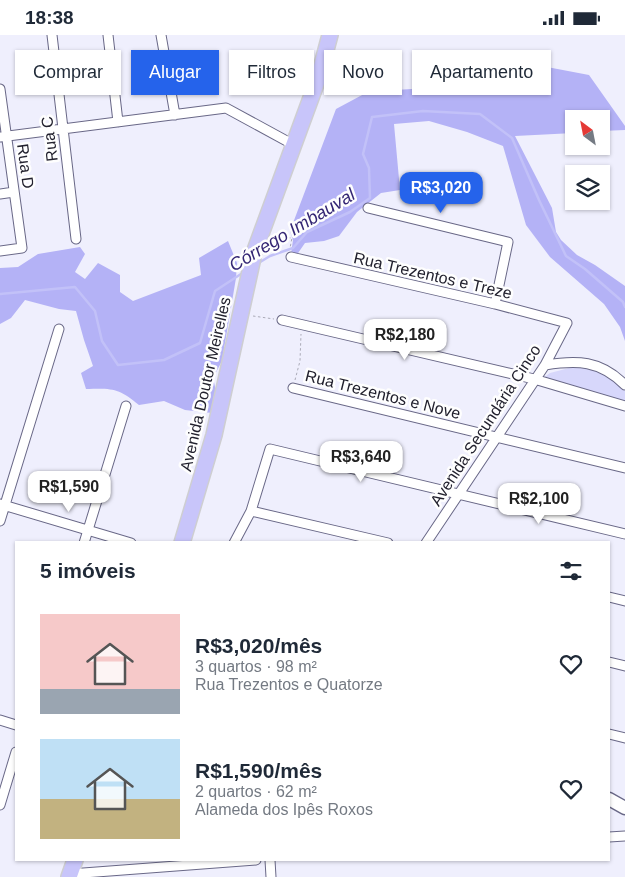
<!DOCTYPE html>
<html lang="pt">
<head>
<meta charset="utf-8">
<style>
	body { margin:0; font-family:Arial,sans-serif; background:#f2f2f3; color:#1f2937; height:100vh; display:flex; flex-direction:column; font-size:19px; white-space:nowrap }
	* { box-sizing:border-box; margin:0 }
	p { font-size:16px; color:#747a83 }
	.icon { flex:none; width:28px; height:28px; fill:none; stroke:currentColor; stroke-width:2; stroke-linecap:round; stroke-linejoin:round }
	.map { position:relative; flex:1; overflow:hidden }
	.sheet { position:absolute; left:15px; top:506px; width:595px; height:320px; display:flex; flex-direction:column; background:#fff; border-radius:0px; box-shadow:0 1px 4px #0004 }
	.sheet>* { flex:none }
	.hud { position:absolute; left:15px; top:15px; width:595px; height:45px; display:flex; gap:10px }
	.needle { width:32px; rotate:328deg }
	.fabs { position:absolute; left:565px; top:75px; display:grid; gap:10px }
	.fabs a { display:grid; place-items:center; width:45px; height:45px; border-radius:0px; background:#fff; box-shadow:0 1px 4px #0004; font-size:25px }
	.price { position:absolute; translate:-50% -42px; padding:0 11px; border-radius:10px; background:#fff; color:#222; font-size:16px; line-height:32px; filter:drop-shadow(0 1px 2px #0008) }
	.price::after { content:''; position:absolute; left:50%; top:30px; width:15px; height:11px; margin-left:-8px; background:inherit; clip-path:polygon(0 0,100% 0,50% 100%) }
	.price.selected { background:#2563eb; color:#fff }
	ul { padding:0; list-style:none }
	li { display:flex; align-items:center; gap:15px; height:125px; padding:0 25px }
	li span { display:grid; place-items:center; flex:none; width:140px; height:100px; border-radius:0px; color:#555 }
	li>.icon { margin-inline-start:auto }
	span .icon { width:60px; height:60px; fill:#fffc; stroke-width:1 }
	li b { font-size:21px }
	h2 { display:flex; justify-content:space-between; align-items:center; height:60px; padding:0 25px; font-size:21px }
	.pill { padding:0 18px; border-radius:0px; background:#fff; box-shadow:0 1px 4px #0004; font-size:18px; line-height:45px }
	.pill.selected { background:#2563eb; color:#fff }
	.status { display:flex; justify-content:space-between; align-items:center; height:35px; padding:0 25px; background:#fff; direction:ltr }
	.status svg { height:14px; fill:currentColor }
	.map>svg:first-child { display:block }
	.green { fill:#d7d7fb }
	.forest { fill:#b4b2f6 }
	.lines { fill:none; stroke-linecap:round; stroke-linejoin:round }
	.stream { stroke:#c2c1f8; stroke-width:2.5 }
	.street-casing { stroke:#696887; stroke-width:11 }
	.secondary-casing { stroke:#696887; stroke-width:15 }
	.primary-casing { stroke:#ceced1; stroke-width:18 }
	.path { stroke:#ababb8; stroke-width:1; stroke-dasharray:2.5 2.5; stroke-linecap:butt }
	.street { stroke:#fff; stroke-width:9 }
	.secondary { stroke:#fff; stroke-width:12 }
	.primary { stroke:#c8c5fa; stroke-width:15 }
	.labels { text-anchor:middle; stroke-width:5; stroke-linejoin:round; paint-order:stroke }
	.street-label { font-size:16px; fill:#22212e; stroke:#fefefe }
	.water-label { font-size:18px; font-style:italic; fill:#342674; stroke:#fefefe }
</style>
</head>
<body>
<div class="status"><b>18:38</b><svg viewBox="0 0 49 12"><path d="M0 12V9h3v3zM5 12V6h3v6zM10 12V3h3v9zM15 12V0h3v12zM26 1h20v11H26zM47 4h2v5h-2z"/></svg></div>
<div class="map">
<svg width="625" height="842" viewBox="0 0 625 842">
	<rect width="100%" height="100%" fill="#efeffd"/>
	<!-- green -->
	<path class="green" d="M573 332C599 335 606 338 625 356V368L542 344 550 338Z"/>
	<!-- forest -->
	<path class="forest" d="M547 32 589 40 625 91V95L601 96V84H574V98L515 101 552 173 556 197 561 205 577 220 595 230 625 251V306L620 292 604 269 550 222 526 190 503 111 467 97 429 86 394 89 400 155 381 158 357 177 339 201 324 206 305 208 296 221 291 219 293 205 290 196 336 74 364 59 395 55 445 52 514 35Z
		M228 206 237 228 236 243 222 326 213 343 217 360 212 378 185 375 164 366 139 370C119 353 112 353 86 354L81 338 93 331 84 305 76 276 59 274 25 265 11 283 0 289V233L18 232 38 219 80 212 85 219 75 237 85 244 98 228 120 240V257L133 266 201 240 199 223Z"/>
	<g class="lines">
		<!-- stream -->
		<path class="stream" d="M257 229 270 221 293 213 307 197 350 177 370 163 369 133 363 119 372 82 423 76 480 79 512 103 539 165 566 221 585 234 623 267 625 272
			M0 259 75 252 95 276 102 306 118 330 164 325 200 308 215 256 244 237"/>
		<defs>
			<path id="street" d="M52 0 76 204
				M108 0 118 87
				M161 0 175 80
				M0 54 22 213 0 216
				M0 102 226 73 294 110
				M0 159 14 157
				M368 173 508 207 495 269
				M291 222 495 269 567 288 545 330 426 508
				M282 285 534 344 625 371
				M545 330C577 325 600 325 625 350
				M293 353 625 433
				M0 469 131 508
				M251 476 388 508
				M0 486 59 294
				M84 508 126 371
				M234 508 251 476 270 414 625 499
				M609 562 625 566
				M609 627 625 631
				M0 685 16 690
				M609 699 625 703
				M0 770 16 717
				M609 802 625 801
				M270 825 271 842
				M70 839 256 825"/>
			<path id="secondary" d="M609 764 625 773"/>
			<path id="primary" d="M182 508 214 400 254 218 319 41 330 0
				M69 842 75 825"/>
		</defs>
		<!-- street casing -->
		<use href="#street" class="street-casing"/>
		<!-- secondary casing -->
		<use href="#secondary" class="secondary-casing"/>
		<!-- primary casing -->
		<use href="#primary" class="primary-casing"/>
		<!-- path -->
		<path class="path" d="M273 202 292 203 290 213
			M253 281 274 284
			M295 345 300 326 301 299"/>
		<!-- street -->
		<use href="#street" class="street"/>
		<!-- secondary -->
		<use href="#secondary" class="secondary"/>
		<!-- primary -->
		<use href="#primary" class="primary"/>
	</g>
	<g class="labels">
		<!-- street labels -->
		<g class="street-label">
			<text transform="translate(49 104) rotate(-97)" y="6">Rua C</text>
			<text transform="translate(26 131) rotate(82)" y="6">Rua D</text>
			<text transform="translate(433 240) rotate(13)" y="6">Rua Trezentos e Treze</text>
			<text transform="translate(205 349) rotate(-77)" y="6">Avenida Doutor Meirelles</text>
			<text transform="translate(383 359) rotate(14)" y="6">Rua Trezentos e Nove</text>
			<text transform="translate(485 390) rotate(-57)" y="6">Avenida Secundária Cinco</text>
		</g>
		<!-- water labels -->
		<g class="water-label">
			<text transform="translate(292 195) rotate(-31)" y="6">Córrego Imbauval</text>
		</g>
	</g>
</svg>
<div class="fabs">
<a><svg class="needle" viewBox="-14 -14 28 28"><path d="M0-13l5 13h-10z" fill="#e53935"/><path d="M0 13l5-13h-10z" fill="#747a83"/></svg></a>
<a><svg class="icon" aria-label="layers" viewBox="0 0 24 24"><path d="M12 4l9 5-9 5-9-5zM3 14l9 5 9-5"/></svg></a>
</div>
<b class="price selected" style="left:441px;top:179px">R$3,020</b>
<b class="price" style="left:405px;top:326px">R$2,180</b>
<b class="price" style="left:361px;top:448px">R$3,640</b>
<b class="price" style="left:69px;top:478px">R$1,590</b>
<b class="price" style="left:539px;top:490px">R$2,100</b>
<div class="hud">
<a class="pill">Comprar</a>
<a class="pill selected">Alugar</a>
<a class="pill">Filtros</a>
<a class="pill">Novo</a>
<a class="pill">Apartamento</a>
</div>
<section class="sheet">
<h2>5 imóveis<svg class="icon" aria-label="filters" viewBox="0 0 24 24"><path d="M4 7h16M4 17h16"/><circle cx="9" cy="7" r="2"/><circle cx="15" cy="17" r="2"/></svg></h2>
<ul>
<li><span style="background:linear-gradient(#f6c9c9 75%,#9aa5b1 0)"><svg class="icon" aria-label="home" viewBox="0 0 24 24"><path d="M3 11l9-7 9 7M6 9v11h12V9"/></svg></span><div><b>R$3,020/mês</b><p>3 quartos · 98 m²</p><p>Rua Trezentos e Quatorze</p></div><svg class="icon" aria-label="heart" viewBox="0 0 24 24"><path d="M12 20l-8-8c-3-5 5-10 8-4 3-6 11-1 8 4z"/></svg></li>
<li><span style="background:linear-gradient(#bfe0f5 60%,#c2b280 0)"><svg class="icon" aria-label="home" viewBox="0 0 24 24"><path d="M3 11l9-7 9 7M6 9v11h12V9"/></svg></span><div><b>R$1,590/mês</b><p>2 quartos · 62 m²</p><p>Alameda dos Ipês Roxos</p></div><svg class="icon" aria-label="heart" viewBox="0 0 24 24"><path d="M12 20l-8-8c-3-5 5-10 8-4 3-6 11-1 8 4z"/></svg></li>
</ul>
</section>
</div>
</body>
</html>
